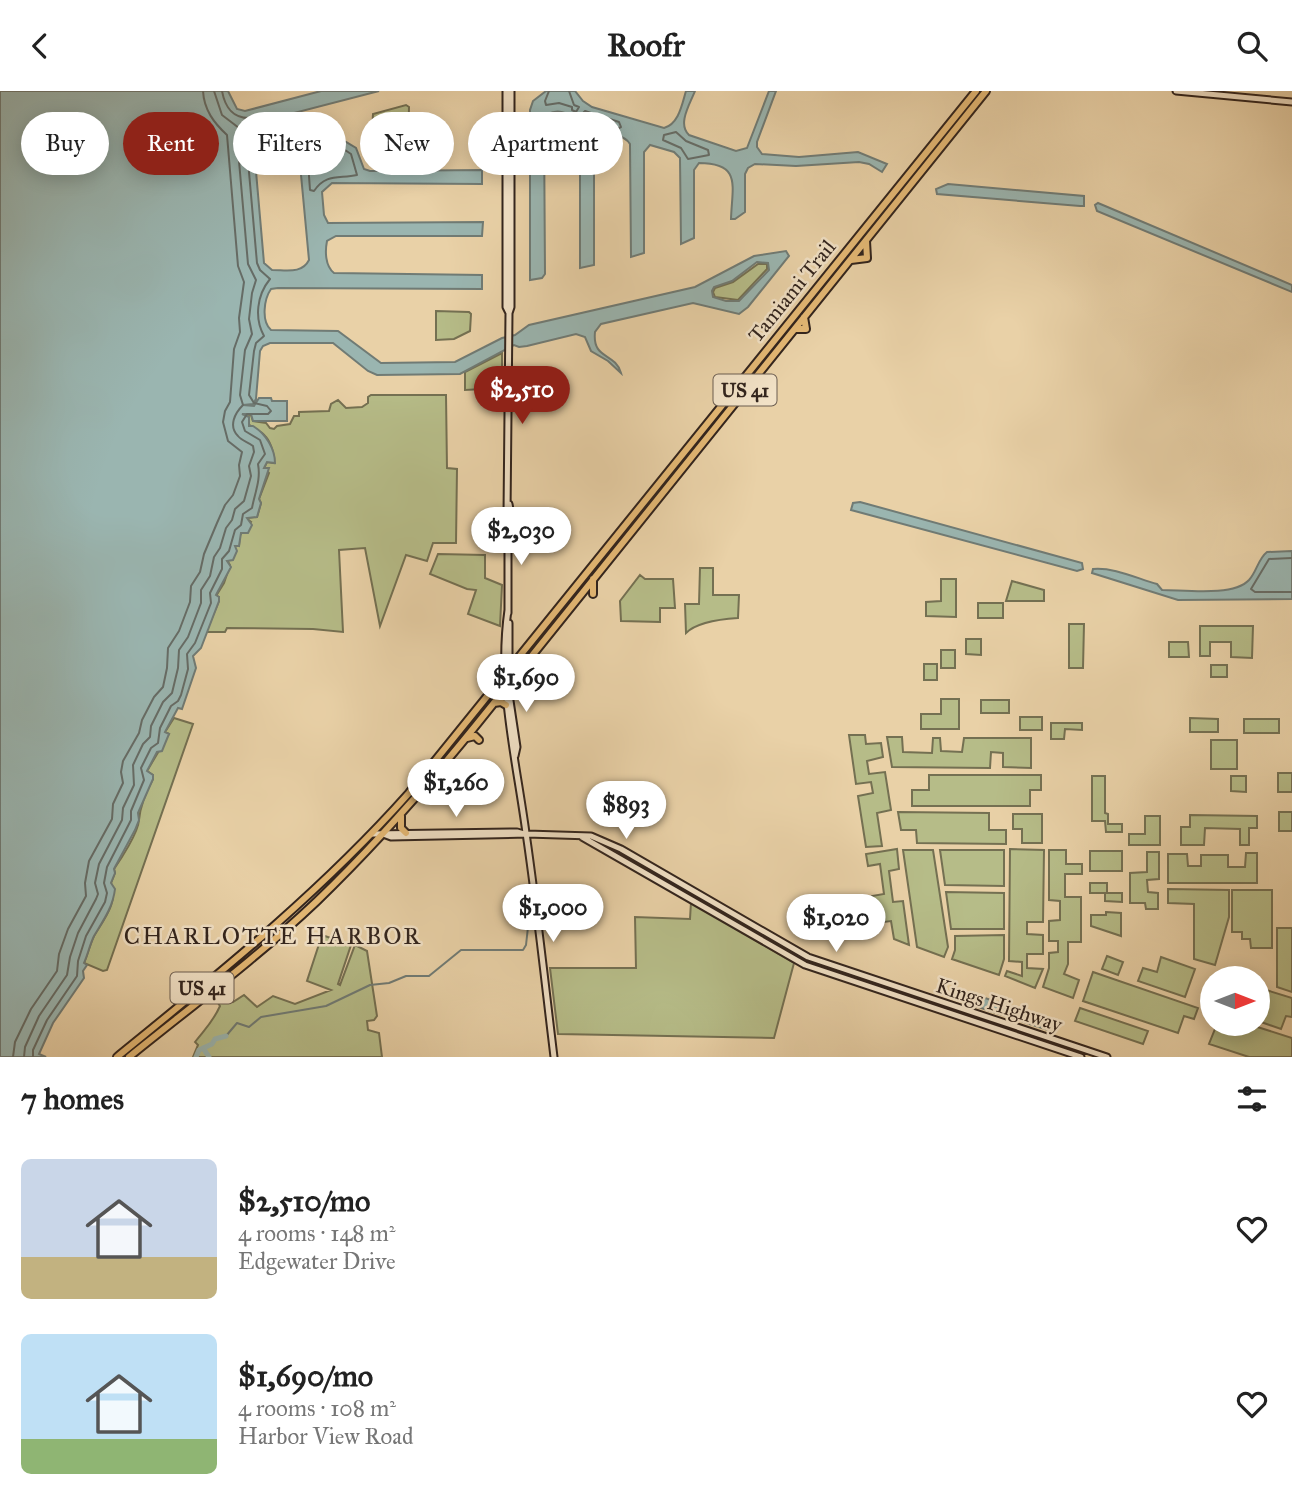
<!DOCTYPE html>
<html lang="en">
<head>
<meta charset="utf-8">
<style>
	body { margin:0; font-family:"IM FELL Great Primer",serif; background:#f6f6f6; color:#222; height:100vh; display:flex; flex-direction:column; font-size:26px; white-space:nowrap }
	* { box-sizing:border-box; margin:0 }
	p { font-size:23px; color:#767676 }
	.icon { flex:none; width:38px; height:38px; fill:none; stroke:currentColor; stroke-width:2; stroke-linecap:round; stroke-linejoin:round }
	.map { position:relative; height:966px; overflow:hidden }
	.side { display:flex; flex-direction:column; background:#fff; flex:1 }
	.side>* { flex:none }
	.top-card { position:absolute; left:21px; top:21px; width:700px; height:63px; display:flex; gap:14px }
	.needle { width:46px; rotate:90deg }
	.buttons { position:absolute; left:1200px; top:875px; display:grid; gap:14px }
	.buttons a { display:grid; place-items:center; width:70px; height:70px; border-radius:50%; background:#fff; box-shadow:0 4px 18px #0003; font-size:35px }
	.price { position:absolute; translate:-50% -60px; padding:0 16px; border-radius:24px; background:#fff; color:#222; font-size:23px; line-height:46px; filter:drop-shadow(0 2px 4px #0008) }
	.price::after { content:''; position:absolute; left:50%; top:42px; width:21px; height:16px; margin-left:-10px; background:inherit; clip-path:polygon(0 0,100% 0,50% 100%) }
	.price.selected { background:#8f2418; color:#fff }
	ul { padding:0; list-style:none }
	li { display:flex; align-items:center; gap:21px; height:175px; padding:0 21px }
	li span { display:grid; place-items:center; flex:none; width:196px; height:140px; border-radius:10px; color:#555 }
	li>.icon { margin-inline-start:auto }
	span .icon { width:84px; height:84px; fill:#fffc; stroke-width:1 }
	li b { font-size:30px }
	h2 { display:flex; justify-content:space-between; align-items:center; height:84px; padding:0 21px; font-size:30px }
	.chip { padding:0 24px; border-radius:32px; background:#fff; box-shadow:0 4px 18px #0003; font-size:24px; line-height:63px }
	.chip.selected { background:#8f2418; color:#fff }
	header { display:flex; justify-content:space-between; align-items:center; height:91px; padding:0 21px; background:#fff; font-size:32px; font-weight:800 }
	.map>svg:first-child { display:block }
	.green { fill:#b6bc88; stroke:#747052; stroke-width:2 }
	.water { fill:#9ab5b0; stroke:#707b75; stroke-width:2; fill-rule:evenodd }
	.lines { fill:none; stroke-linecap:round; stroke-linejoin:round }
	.shore { stroke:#666c66; stroke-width:2 }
	.stream { stroke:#707b75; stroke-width:2 }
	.river { stroke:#9ab5b0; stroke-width:5 }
	.secondary-casing { stroke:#32241d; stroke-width:9 }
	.primary-casing { stroke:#32241d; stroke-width:10 }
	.secondary { stroke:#f1e1c6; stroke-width:5 }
	.primary { stroke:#e4b874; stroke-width:6 }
	.labels { text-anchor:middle; stroke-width:5; stroke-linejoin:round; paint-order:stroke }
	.shield { fill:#f1e1c6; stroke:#6b5d50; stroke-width:2 }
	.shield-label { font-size:19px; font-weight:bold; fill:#32241d }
	.street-label { font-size:21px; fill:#32241d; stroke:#f1e1c6 }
	.quarter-label { font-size:24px; letter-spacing:2px; fill:#32241d; stroke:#f1e1c6 }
</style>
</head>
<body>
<header><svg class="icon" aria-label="back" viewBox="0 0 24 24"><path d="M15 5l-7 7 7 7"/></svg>Roofr<svg class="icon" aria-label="search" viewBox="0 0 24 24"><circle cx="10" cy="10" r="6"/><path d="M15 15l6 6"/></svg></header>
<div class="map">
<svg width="1292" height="966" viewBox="0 0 1292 966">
	<rect width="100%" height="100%" fill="#e9d1a7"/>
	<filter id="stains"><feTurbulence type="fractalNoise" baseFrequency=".00286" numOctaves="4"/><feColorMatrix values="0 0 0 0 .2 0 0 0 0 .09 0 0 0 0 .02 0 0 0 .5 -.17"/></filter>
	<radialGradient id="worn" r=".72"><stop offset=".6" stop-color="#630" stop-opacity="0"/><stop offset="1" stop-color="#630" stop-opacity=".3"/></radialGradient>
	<!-- green -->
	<path class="green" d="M406 14 409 16 408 56C383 64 371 49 373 23Z
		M758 173H767V178L738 209 715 206 713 201 715 197 733 191Z
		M436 220 469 221 471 223 470 240 454 248 436 249Z
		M502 262V297L465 299V281Z
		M371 304H446L447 377 457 378 456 452H433L427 470 406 464 380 535 365 457 339 459 343 541 313 538 227 537 225 541H206L219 510V506L216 505 224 492 230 474 227 469 235 454 239 455 240 444 251 431 246 427 257 426 261 412 259 408 269 382 264 377 267 371 274 372C275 365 271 352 266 346 258 335 249 340 242 323L251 324 253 330 266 332 270 337 274 338 277 335 290 333 294 325H299V321L329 320 331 313 338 309 346 317 362 316 368 312V306Z
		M438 463 485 464V487L502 494 500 535 468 523 476 499 467 498 430 483Z
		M700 477H713V504H739L738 527C722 528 697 531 686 542L685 513H699Z
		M640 484 645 488H673L675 517H660V531L621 530 620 510Z
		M941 488H956V526L926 525V511L941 510Z
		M1012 490 1044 499V510H1006Z
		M978 512H1003V527H978Z
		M1069 533H1084L1083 577H1069Z
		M1200 535H1253L1252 567 1231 566V551H1210V565H1200Z
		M966 548H981V564L966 563Z
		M1169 551H1188L1189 566H1169Z
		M941 559H955V577H941Z
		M924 573H937V589H924Z
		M1211 574H1227V586H1211Z
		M941 608H959V638H921V623H941Z
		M981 609H1009V622H981Z
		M1020 626H1042V639H1020Z
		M174 627 193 633 107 879 103 880 84 872C88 863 90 853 94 845 103 829 119 811 111 792L115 782 114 778C121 768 138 742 139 729 140 716 146 701 153 688V684L147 680 169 643 165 641Z
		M1190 627 1218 628V641H1190Z
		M1244 628H1279V642H1244Z
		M1051 632H1082V639L1065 638 1064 648H1051Z
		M849 644H865L866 653 881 652 883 666 867 670 869 683 885 681 891 719 877 722 882 755 866 756 858 705 873 702 871 691 856 693Z
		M887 646H902L903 661 932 662 933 647H940L941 660 962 661 964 647H1031V677L1003 676V662L991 661 990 677 892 676Z
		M1211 649H1237V678H1211Z
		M1278 682H1292V701H1278Z
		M929 684H1041V699H1030V715H912V699H929Z
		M1092 685H1105V722L1108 723V733H1122V741H1106L1105 730H1092Z
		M1231 685H1246V701L1231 700Z
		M898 721 989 722V739H1006V753L917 752 916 739H901Z
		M1279 721H1292V740H1279Z
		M1013 723H1042V752H1022V738H1013Z
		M1190 724 1257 725V737H1249V754H1240V738L1205 737 1204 754H1181V736H1190Z
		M1145 725H1160V754H1129V743H1145Z
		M897 758 899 778 889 780 893 811 903 810 909 854 894 848 891 830 876 832 872 805 884 803 880 773 868 775 866 763Z
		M1010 758 1044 759 1043 831H1027V843L1043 844V863H1027V877L1043 878 1035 897 1005 885 1007 880 1022 885V871L1009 870Z
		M903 759H933L948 856 944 866 917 856Z
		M940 759H1004V795L945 794Z
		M1049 759H1066V773H1082V783H1065V806H1081V851H1068V873L1064 883 1079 889 1073 907 1043 896 1049 877V862L1058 861V850H1049V830L1060 829V810L1049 809Z
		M1090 760H1122V780H1090Z
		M1147 761H1159V788L1147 789 1148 801 1158 802V818H1146L1145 812H1130V782L1147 781Z
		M1246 762H1257V792H1168V763H1187L1188 775H1201V764H1228V776H1245Z
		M1090 792H1107V802H1122V811L1105 810V802H1090Z
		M1168 798 1229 799V826L1215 874 1194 868V813L1168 812Z
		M1232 799H1272V857H1251L1250 848H1242V841H1232Z
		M946 801 1004 802V838H951Z
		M691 811 794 872 774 947 558 943 550 877H636L635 826 690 828Z
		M1106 821 1121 822V845L1091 835V824H1106Z
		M1277 837H1292V901L1277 896Z
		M322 844 351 854 338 893 340 894 355 854 367 860 377 925 374 929 367 930 368 939 379 942 382 966H193L198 954 195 951C205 938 213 931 220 915L214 906 217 902 233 911 244 904 257 916 273 905 295 913 331 899 307 890Z
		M1004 844V868L999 884 952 868 955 859V845Z
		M1107 865 1123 871 1118 884 1102 878Z
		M1161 866 1195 878 1185 906 1138 890 1143 877 1157 881Z
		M1093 881 1198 917 1194 928 1184 925 1178 942 1083 910Z
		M1263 898 1292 907V926L1286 925 1281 938 1258 930V912Z
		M1080 917 1148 940 1143 953 1075 930Z
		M1217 933H1248L1292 947V966H1249L1209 953Z"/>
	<!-- water -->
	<path class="water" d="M0 0H228L237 18 245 20 321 0H379L259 31 253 46 264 172 272 179C287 179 302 183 309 169L300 73C305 57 332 58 346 51L356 57 364 78 370 80 482 79V93L332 92 322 101 324 124 328 132 483 131 482 145H336L327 150C325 160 325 175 334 182L482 184V198L278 197 271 198C264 208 261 230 271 239L338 240 381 272 455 271 502 247 515 244 529 234 695 196 754 165 786 160 789 165 748 216 739 223 693 212 601 233 595 241C592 269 615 261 621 282L608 270 591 260 585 246 576 243 527 255 519 256 514 254 460 283 377 284 368 280 333 252H270L263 255 260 260 256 308 253 313 243 314 254 315 259 307H271L272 310H287V330H253L251 323H242L249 326V335H253C266 343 275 358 275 372L267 371 264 377H269L259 408 261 412 257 426 247 427 252 434 248 442H241L239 455H235L237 460 233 469 227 470 231 476 216 504 219 506V510L201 557 193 565 196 577 182 618 178 617 165 641 169 643 162 660 157 661 147 680 153 684V688L138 722 139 729 135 739 114 778 115 782 111 792 115 798C113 816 103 830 94 845 90 853 88 863 84 872L87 874 83 880 84 887 53 932 39 963 46 966H0ZM757 171 768 172 769 179 739 210H726L713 206 712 200 714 196 732 190Z
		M546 0H575L583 10 592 16 664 37C679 33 682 13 686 0H695C690 13 677 33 689 44L736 60 747 57 769 0H776L757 51V56L762 63 799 66 858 61 887 73 882 81 869 73 859 71 796 75 755 73 748 77 745 83V121L735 128H731C732 95 742 72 699 72L694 79V147L681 153 680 67 674 61 650 54 644 61V162L631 166 630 53C625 44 607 41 598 42L594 48V174L580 177V35C571 24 561 16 548 23L544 32 545 183 542 187 530 189V19L533 10Z
		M948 93 1084 105V115H1080L937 103 936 98Z
		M1098 112 1292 194V201L1097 120 1095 114Z
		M860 411 1082 472 1083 478 1077 480 851 419 853 412Z
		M1292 460V508L1178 509 1092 482 1093 478C1114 476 1138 488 1157 493L1162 499C1184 499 1233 506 1249 489 1257 480 1258 468 1267 461Z
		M970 902 1054 930 1058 931 1059 936 1055 940H1051L972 914 967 912 966 908Z"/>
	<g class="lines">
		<!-- shore -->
		<path class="shore" d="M549 0 545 10 546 14 559 12 572 16V19L576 21 579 16 574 14 569 0
			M585 20 619 31 621 36 617 38 601 34 589 38 581 24Z
			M676 41 686 50 708 59 709 64 688 68 681 57 663 49 664 44Z
			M345 59 351 63 357 84C339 88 326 82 314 100L310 99 308 71Z
			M1292 467 1269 468 1251 498 1255 501H1292
			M13 966 15 951 31 918 57 880 59 863 68 838 86 805 85 792 89 770 112 728 113 713 123 692 121 681 123 670 139 642 142 629 154 606 163 596 167 577 168 557 179 540 190 511 191 495 200 481 204 463 217 432 225 414 233 404 240 385 239 374 242 361 228 350 223 331 225 320 230 311 234 258 240 241 239 227 244 191 238 175 227 44C214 32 204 19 203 0
			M24 966 25 956 39 925 67 884 70 866 78 842 96 808 98 803 95 792 99 773 122 729 123 717 134 694 133 674 143 653 150 646 151 635 163 611 172 602 178 577 179 559 188 546 201 512V499L210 485 214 466 220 457 226 437 232 429 235 418 244 410 251 385 249 375 254 361 253 355C248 351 242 350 238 345 228 335 235 322 243 314L240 304 245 259 252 243 249 228 252 202 256 189 248 173 237 47 239 37 222 24 214 0
			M33 966V959L47 929 77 885 78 870 86 845 105 811 107 802 104 792 107 776 131 729V720L144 689 141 677 151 657 158 652 160 637 171 615 178 610 181 604 188 578 187 563 195 552 211 512 210 502 222 478V468L229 460 235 439 241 434 243 423 252 417C255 401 261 389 258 373L265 363 260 349 245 340 242 331 247 323H268L271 320 267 315 254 312 249 304 254 260 256 252 264 245C254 227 257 204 270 188L260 179 257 172 246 47 251 29 249 27C232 27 225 16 222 0"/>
		<!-- stream -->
		<path class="stream" d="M226 945 237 932 249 936 261 926 326 915 370 894 389 892 406 885H429L461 859H523L526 854 529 827"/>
		<!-- river -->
		<path class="river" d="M203 957 209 966
			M196 966 199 959 212 953 215 948 226 945"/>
		<defs>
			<path id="secondary" d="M506 0V216L509 222
				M1176 0 1292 11
				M509 432 507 423 509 222 511 216V0
				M508 519C497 595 516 667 526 742 537 817 545 892 554 966
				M508 522V455L511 424 509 413
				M509 532V603L517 656 515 665
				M372 743 517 741 524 743
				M383 743 391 746 527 743 591 745 621 758 808 866 1107 966
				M582 746 805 874 1081 966"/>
			<path id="primary" d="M851 169 867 167 866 150
				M796 238H806L804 226
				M593 488V503
				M494 612 501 611 506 614
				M467 647 475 645 479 649
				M401 725V737L406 742
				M117 966C220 882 320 802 409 702L976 0
				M129 966C192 915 258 866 317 810 375 754 427 695 477 633L986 0"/>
		</defs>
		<!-- secondary casing -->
		<use href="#secondary" class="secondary-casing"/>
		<!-- primary casing -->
		<use href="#primary" class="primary-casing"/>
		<!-- secondary -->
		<use href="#secondary" class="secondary"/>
		<!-- primary -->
		<use href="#primary" class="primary"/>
	</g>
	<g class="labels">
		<!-- shield labels -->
		<g class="shield">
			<rect x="713.5" y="283.5" width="63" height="31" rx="5"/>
			<rect x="170.5" y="881.5" width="63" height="31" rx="5"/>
		</g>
		<g class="shield-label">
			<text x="745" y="306">US 41</text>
			<text x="202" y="904">US 41</text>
		</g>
		<!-- street labels -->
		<g class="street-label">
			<text transform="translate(792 200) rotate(-51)" y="7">Tamiami Trail</text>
			<text transform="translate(999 914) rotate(18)" y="7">Kings Highway</text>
		</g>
		<!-- quarter labels -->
		<g class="quarter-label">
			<text x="273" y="853">CHARLOTTE HARBOR</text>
		</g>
	</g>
	<rect width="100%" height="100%" filter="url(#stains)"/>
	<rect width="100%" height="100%" fill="url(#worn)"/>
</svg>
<div class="buttons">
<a><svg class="needle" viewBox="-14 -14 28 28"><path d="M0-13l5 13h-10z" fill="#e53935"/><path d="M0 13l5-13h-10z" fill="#767676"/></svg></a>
</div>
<b class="price selected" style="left:522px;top:335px">$2,510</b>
<b class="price" style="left:521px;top:476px">$2,030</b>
<b class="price" style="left:526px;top:623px">$1,690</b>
<b class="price" style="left:456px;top:728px">$1,260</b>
<b class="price" style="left:626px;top:750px">$893</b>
<b class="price" style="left:553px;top:853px">$1,000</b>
<b class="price" style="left:836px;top:863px">$1,020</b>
<div class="top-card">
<a class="chip">Buy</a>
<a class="chip selected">Rent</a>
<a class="chip">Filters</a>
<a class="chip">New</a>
<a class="chip">Apartment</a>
</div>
</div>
<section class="side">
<h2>7 homes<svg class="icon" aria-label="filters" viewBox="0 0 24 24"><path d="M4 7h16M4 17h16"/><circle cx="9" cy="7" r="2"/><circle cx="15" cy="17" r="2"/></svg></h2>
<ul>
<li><span style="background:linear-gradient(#c9d6e8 70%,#c2b280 0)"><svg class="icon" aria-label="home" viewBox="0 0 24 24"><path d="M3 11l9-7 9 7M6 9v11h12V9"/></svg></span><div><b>$2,510/mo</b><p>4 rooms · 148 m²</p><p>Edgewater Drive</p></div><svg class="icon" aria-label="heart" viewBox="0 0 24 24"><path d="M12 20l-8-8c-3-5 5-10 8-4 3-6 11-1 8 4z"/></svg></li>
<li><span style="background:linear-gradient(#bfe0f5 75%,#8fb573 0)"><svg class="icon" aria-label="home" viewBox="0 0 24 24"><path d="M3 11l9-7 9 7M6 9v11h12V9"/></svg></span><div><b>$1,690/mo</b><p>4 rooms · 108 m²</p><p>Harbor View Road</p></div><svg class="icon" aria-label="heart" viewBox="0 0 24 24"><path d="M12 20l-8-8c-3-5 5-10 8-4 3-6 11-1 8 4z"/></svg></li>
</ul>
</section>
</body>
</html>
